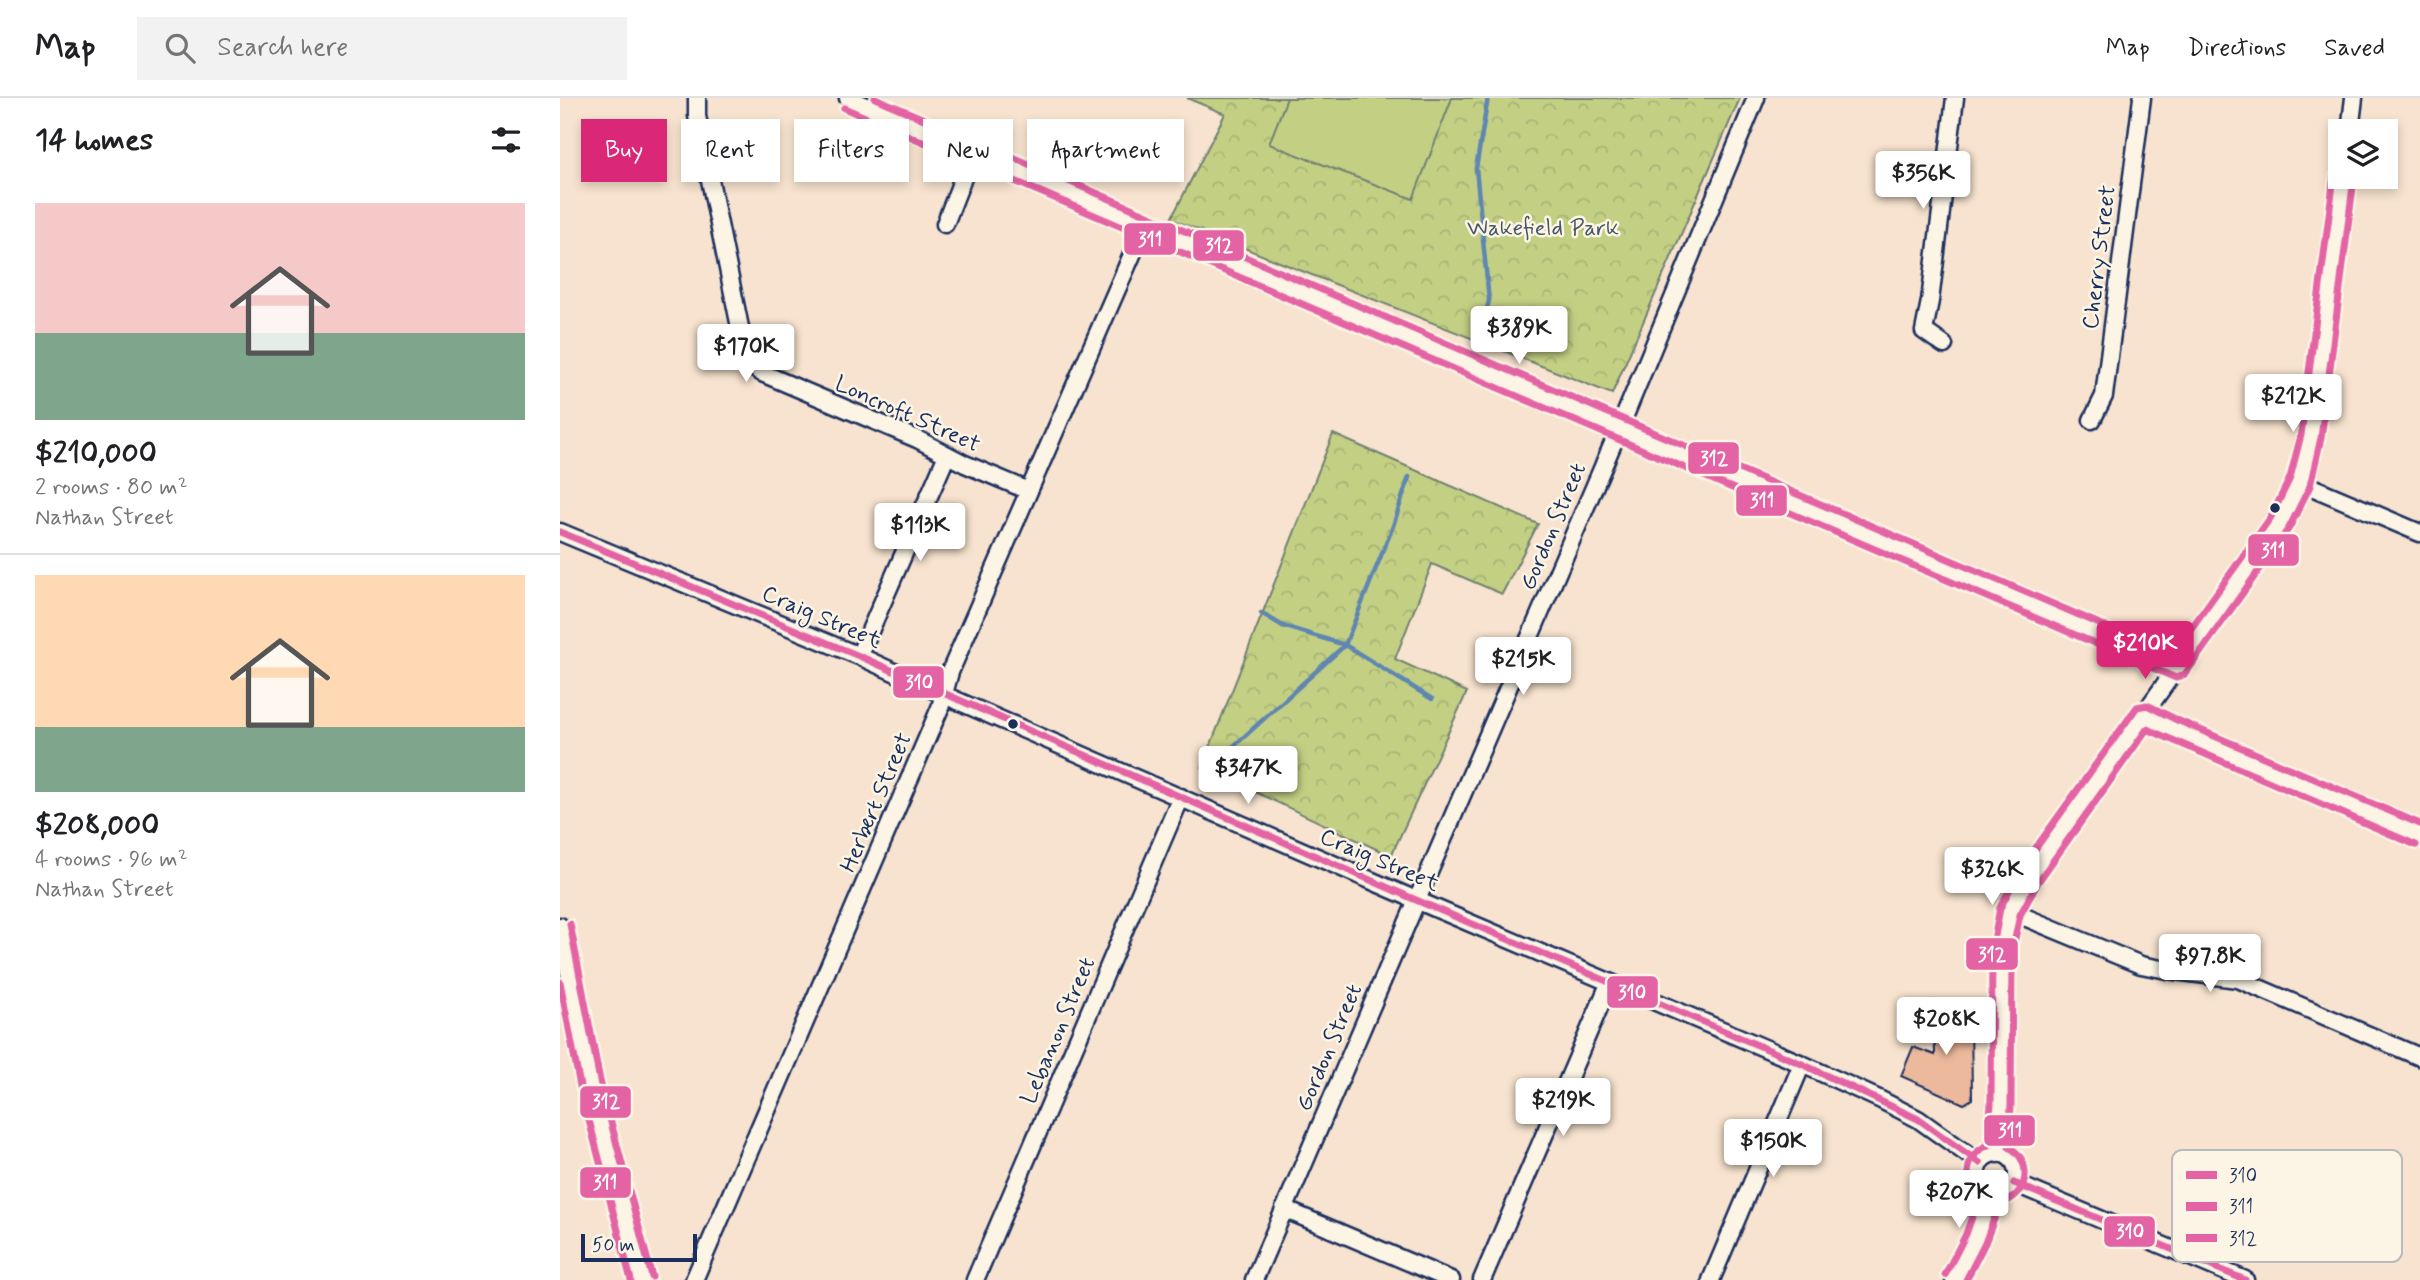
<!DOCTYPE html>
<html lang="en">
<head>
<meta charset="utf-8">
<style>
	body { margin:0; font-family:Mynerve,sans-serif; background:#f2f2f2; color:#202124; height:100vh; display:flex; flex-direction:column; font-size:26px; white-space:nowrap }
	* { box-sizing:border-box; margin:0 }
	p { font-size:23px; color:#757577 }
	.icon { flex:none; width:38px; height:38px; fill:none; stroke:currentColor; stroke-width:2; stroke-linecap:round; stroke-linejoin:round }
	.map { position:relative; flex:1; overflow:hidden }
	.details { display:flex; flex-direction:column; background:#fff; width:560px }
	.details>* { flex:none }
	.banner { position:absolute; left:21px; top:21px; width:665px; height:63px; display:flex; gap:14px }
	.tools { position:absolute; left:1768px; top:21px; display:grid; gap:14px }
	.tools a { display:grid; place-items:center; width:70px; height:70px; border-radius:0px; background:#fff; box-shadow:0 4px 10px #0003; font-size:35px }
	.scale { position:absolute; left:21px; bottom:18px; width:116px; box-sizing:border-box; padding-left:7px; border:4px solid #1b2f5e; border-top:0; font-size:19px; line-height:24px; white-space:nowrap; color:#1b2f5e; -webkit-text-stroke:5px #fcf5e5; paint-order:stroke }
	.price { position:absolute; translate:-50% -60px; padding:0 16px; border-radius:7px; background:#fff; color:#222; font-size:23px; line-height:46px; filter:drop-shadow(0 2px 4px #0008) }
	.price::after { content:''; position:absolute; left:50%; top:42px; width:21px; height:16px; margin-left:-10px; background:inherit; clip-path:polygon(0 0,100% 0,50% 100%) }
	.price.current { background:#db2777; color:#fff }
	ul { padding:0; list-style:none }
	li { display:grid; align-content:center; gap:14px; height:371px; padding:0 35px }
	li+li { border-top:2px solid #e0e0e0 }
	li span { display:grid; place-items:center; height:217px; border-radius:0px; color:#555 }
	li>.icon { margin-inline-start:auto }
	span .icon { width:126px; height:126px; fill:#fffc; stroke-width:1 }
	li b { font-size:30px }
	h2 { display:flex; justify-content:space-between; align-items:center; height:84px; padding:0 35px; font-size:30px }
	.chip { padding:0 24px; border-radius:0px; background:#fff; box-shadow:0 4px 10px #0003; font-size:24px; line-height:63px }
	.chip.current { background:#db2777; color:#fff }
	header { display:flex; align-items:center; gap:42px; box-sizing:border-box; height:98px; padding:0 35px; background:#fff; border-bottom:2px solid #e0e0e0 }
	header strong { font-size:33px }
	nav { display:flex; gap:38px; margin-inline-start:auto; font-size:24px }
	.search { width:490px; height:63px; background:#f2f2f2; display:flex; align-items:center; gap:18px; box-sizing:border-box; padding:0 24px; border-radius:0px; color:#757577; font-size:26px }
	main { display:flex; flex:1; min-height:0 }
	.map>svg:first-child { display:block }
	.park { fill:url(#park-crowns); stroke:#6f8071; stroke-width:2 }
	.pitch { fill:#c3d084; stroke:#6f8071; stroke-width:2 }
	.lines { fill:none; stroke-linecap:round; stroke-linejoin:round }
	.stream { stroke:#5f86b1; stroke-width:4.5 }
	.building { fill:#ecb99d; stroke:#1b2f5e; stroke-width:2 }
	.minor-casing { stroke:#1b2f5e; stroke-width:21 }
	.minor { stroke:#fcf5e5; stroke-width:16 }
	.bus-1-casing { stroke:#fcf5e5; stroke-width:12 }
	.bus-2-casing { stroke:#fcf5e5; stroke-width:12 }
	.bus-3-casing { stroke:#fcf5e5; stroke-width:12 }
	.bus-1 { stroke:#e463a4; stroke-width:7 }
	.bus-2 { stroke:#e463a4; stroke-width:7 }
	.bus-3 { stroke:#e463a4; stroke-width:7 }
	.bus-dot { fill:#1b2f5e; stroke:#fcf5e5; stroke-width:2.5 }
	.labels { text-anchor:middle; stroke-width:5; stroke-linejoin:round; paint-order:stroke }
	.park-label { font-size:23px; fill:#455768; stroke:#fcf5e5 }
	.street-label { font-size:23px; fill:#1b2f5e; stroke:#fcf5e5 }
	.key { fill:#fcf5e5; stroke:#b8babc; stroke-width:2 }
	.key-label { font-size:19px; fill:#1b2f5e }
	.line-badge { stroke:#fcf5e5; stroke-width:2.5 }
	.badge-label { font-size:19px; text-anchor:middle; font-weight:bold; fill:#fff }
</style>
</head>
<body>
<header>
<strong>Map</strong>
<div class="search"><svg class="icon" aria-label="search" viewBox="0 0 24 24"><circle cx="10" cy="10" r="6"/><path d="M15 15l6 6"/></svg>Search here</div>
<nav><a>Map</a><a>Directions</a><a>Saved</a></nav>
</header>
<main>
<section class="details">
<h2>14 homes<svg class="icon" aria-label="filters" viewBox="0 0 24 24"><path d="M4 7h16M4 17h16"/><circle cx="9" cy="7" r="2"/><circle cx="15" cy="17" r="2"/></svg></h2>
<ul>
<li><span style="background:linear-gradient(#f6c9c9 60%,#7fa58c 0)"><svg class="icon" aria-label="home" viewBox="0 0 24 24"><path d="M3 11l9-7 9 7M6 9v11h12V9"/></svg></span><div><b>$210,000</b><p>2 rooms · 80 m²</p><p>Nathan Street</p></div></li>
<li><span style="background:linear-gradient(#ffd9b3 70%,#7fa58c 0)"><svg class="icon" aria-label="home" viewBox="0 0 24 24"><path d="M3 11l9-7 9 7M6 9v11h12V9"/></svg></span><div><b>$208,000</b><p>4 rooms · 96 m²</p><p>Nathan Street</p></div></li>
</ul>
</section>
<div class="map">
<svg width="1860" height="1182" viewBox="0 0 1860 1182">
	<defs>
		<pattern id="park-crowns" width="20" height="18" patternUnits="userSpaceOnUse" patternTransform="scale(1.75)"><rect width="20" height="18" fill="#c3d084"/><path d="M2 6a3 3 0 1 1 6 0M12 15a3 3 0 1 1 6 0" fill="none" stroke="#a7b374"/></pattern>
	</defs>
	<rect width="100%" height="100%" fill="#f7e3cf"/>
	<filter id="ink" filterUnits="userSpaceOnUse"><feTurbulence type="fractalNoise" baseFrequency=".0143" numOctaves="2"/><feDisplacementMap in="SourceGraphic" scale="14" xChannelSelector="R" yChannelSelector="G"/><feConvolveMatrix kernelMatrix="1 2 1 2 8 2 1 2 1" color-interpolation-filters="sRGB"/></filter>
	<g filter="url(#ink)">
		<!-- park -->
		<path class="park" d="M627 0H1180L1052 296 611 121 665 16Z
			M773 336 978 426 942 496 872 466 835 561 907 594 831 758 642 669Z"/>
		<!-- pitch -->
		<path class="pitch" d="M727 0H892L853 101 709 46Z"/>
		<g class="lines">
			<!-- stream -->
			<path class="stream" d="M917 246 929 203 916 70 928 0
				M701 515 723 528 785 547 872 601
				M652 668 785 547 833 428 849 379"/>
		</g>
		<!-- building -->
		<path class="building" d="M1374 903 1411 916 1412 1001 1404 1006 1341 978 1353 949 1375 957Z"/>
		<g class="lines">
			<defs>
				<path id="minor" d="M137 0V18L185 254 190 267 202 275 357 341 405 366 469 393
					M288 0 1616 570
					M1790 33 1794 0
					M385 126 413 54
					M1384 247 1364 233 1370 203 1395 0
					M1532 322 1544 298 1582 0
					M1740 384 1860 435
					M0 434 299 558 384 597 856 802 1242 966 1319 1001 1358 1021 1420 1065
					M299 558 387 357
					M1584 617 1613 632 1860 737
					M1450 813 1581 867 1607 872 1678 881 1860 959
					M0 828 30 985 82 1182
					M1417 1075a20 20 0 1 1 40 0a20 20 0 1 1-40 0Z
					M1438 1056 1441 1006 1444 838 1450 813 1469 778 1720 424C1752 368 1755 311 1763 249 1770 192 1777 135 1784 79
					M1454 1085 1685 1182
					M724 1111 891 1182
					M134 1182 380 610 390 574 585 127
					M415 1182 621 699
					M694 1182 1063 322 1196 0
					M922 1182 1050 884
					M1151 1182 1242 966
					M1394 1182 1416 1140 1432 1095"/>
			</defs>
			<!-- minor casing -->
			<use href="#minor" class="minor-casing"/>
			<!-- minor -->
			<use href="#minor" class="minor"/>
			<defs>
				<path id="bus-1" d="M0 434 299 558 856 802 1242 966 1358 1021 1420 1065
					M1454 1085 1685 1182"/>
				<path id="bus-2" d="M284 10 1616 580 1625 576 1729 430 1750 388 1761 340 1794 80
					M0 884 20 988 71 1182
					M1406 1182 1425 1145 1440 1105C1469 1099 1474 1063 1449 1049L1451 1006 1452 855 1460 817 1478 784 1587 631 1856 747"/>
				<path id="bus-3" d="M315 0 1612 557 1711 419 1730 380 1741 337 1774 78
					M10 826 40 983 92 1179
					M1385 1177 1406 1136 1419 1099C1402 1081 1405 1058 1428 1047L1431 1006 1432 854 1440 810 1460 772 1577 609 1587 607 1617 622 1860 726"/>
			</defs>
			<!-- bus-1 casing -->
			<use href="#bus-1" class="bus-1-casing"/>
			<!-- bus-2 casing -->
			<use href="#bus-2" class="bus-2-casing"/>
			<!-- bus-3 casing -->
			<use href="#bus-3" class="bus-3-casing"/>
			<!-- bus-1 -->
			<use href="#bus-1" class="bus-1"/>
			<!-- bus-2 -->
			<use href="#bus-2" class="bus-2"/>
			<!-- bus-3 -->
			<use href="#bus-3" class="bus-3"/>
		</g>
	</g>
	<!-- markers -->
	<g class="bus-dot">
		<circle cx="1715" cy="410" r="6"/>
		<circle cx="453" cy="626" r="6"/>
	</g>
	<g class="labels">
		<!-- park labels -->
		<g class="park-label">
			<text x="983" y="137">Wakefield Park</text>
		</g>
		<!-- street labels -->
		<g class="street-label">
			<text transform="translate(1538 159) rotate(-83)" y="8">Cherry Street</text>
			<text transform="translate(348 315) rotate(24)" y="8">Loncroft Street</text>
			<text transform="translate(992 428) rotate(-67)" y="8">Gordon Street</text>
			<text transform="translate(262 518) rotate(23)" y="8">Craig Street</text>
			<text transform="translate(315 704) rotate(-67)" y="8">Herbert Street</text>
			<text transform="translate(820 761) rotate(23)" y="8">Craig Street</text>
			<text transform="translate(497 932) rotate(-67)" y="8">Lebanon Street</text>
			<text transform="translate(768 949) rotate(-67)" y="8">Gordon Street</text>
		</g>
	</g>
	<!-- legend -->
	<rect x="1612" y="1052" width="230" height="112" rx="10" class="key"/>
	<rect x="1626" y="1073" width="31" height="8" fill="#e463a4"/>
	<rect x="1626" y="1104" width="31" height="9" fill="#e463a4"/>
	<rect x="1626" y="1136" width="31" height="8" fill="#e463a4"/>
	<g class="key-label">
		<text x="1669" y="1084">310</text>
		<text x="1669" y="1115">311</text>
		<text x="1669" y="1147">312</text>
	</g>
	<g class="line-badge">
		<rect x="563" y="124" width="54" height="34" rx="7" fill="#e463a4"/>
		<rect x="632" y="131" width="53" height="33" rx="7" fill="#e463a4"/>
		<rect x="1127" y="343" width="53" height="34" rx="7" fill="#e463a4"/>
		<rect x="1175" y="386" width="53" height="33" rx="7" fill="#e463a4"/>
		<rect x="1687" y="435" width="53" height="34" rx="7" fill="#e463a4"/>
		<rect x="332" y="567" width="53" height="34" rx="7" fill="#e463a4"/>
		<rect x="1405" y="839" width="54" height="34" rx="7" fill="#e463a4"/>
		<rect x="1046" y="877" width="53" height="34" rx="7" fill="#e463a4"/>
		<rect x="19" y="987" width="53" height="34" rx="7" fill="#e463a4"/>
		<rect x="1423" y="1016" width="53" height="33" rx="7" fill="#e463a4"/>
		<rect x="19" y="1068" width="53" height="33" rx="7" fill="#e463a4"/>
		<rect x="1543" y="1117" width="53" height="33" rx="7" fill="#e463a4"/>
	</g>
	<g class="badge-label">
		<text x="590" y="148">311</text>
		<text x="659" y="154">312</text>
		<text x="1154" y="367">312</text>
		<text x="1202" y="409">311</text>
		<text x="1713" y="459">311</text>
		<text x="359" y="591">310</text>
		<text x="1432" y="863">312</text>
		<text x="1072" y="901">310</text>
		<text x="46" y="1010">312</text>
		<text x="1450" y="1039">311</text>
		<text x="45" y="1091">311</text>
		<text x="1570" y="1140">310</text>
	</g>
</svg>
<div class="tools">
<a><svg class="icon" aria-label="layers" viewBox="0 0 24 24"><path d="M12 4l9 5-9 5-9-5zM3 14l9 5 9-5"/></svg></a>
</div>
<div class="scale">50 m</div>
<b class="price" style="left:1363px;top:113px">$356K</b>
<b class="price" style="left:959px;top:268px">$389K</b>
<b class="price" style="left:186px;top:286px">$170K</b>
<b class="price" style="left:1733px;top:336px">$212K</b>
<b class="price" style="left:360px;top:465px">$113K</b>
<b class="price current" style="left:1585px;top:583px">$210K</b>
<b class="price" style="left:963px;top:599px">$215K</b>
<b class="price" style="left:688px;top:708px">$347K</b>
<b class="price" style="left:1432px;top:809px">$326K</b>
<b class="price" style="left:1650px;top:896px">$97.8K</b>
<b class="price" style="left:1386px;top:959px">$208K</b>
<b class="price" style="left:1003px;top:1040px">$219K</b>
<b class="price" style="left:1213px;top:1081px">$150K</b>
<b class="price" style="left:1399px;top:1132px">$207K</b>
<div class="banner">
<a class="chip current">Buy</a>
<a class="chip">Rent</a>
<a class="chip">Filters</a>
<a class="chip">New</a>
<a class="chip">Apartment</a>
</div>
</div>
</main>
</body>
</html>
